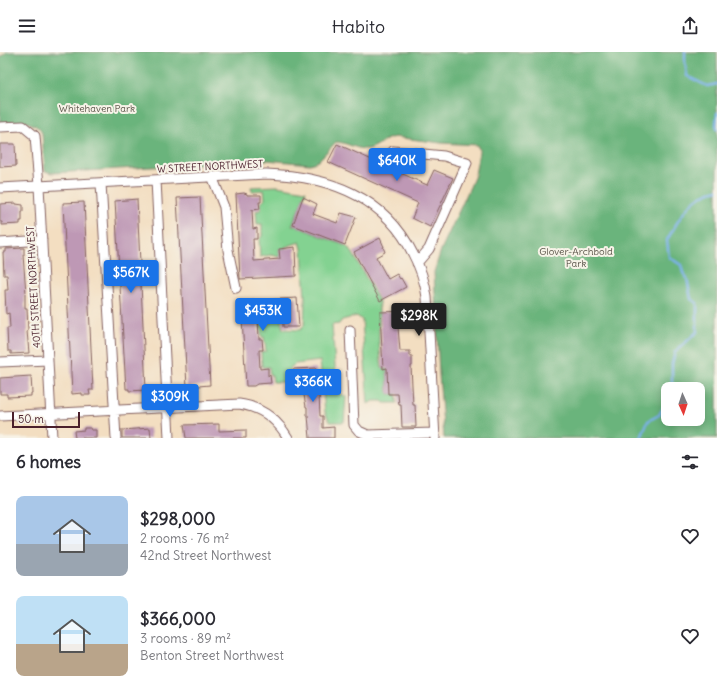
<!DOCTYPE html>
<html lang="en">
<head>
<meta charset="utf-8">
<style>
	body { margin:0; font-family:Delius,sans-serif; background:#f2f2f3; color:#2b2b33; height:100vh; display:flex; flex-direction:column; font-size:15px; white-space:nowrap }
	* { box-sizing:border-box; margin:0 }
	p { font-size:13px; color:#7c7c81 }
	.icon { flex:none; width:22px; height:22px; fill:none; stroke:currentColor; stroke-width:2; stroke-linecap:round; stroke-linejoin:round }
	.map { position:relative; height:386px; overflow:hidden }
	.details { display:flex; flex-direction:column; background:#fff; flex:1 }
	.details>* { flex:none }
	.needle { width:26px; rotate:177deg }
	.buttons { position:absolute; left:661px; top:330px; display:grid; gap:8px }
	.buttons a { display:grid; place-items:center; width:44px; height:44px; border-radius:8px; background:#fff; box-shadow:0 2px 10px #0003; font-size:20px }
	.scale { position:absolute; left:12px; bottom:10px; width:68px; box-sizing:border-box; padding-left:4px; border:2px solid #4a1f2b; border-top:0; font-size:11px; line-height:14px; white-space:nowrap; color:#4a1f2b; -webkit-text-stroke:3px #f7f3e8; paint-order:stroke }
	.price { position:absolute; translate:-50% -34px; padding:0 9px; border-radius:4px; background:#1a73e8; color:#fff; font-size:13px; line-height:26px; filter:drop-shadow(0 1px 2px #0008) }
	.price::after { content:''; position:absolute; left:50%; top:24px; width:12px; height:9px; margin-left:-6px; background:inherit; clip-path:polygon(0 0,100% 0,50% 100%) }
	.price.current { background:#222; color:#fff }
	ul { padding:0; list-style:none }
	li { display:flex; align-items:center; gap:12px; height:100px; padding:0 16px }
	li span { display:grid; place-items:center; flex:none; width:112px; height:80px; border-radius:8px; color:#555 }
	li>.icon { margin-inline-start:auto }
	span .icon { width:48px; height:48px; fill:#fffc; stroke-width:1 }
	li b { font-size:17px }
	h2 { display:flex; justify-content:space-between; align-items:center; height:48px; padding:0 16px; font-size:17px }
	header { display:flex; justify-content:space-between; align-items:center; height:52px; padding:0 16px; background:#fff; font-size:18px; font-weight:600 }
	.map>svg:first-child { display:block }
	.green { fill:#83d291; stroke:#66785e }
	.forest { fill:#6ab47b; stroke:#5a6a53; fill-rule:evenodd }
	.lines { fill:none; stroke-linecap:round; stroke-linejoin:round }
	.stream { stroke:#7cb1ea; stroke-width:2.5 }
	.building { fill:#be98b5 }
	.minor-casing { stroke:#856260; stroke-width:11 }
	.minor { stroke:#fff; stroke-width:9 }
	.labels { text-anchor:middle; stroke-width:4; stroke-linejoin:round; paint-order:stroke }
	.park-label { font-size:10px; fill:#5b554a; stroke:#f7f3e8 }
	.street-label { font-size:10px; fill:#4a1f2b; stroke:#f7f3e8 }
</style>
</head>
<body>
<header><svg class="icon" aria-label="menu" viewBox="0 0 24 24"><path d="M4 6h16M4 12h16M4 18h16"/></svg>Habito<svg class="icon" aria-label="share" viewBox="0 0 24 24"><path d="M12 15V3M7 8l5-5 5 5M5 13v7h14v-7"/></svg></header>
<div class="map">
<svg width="717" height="386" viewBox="0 0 717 386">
	<rect width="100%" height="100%" fill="#f7f3e8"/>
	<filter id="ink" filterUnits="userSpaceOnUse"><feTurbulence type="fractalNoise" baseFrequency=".025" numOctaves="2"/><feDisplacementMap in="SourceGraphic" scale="8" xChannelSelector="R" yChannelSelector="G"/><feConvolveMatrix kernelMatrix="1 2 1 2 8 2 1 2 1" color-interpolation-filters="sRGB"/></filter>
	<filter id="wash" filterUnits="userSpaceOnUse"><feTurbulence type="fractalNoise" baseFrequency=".012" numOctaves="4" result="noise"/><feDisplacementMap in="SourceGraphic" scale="16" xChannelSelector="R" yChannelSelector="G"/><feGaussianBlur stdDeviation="0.9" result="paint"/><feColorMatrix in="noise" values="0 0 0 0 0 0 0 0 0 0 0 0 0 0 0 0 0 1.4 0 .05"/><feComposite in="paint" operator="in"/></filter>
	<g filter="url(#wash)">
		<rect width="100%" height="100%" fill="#f3dec1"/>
		<!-- green -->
		<path class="green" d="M277 134 306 139 292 174H296L346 194 352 200 379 249V291L382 316 387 318 388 342H396L397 351H384L382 349H373L368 352 362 268 357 264 342 268 339 272 332 273 337 340 346 345 344 370H330L325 360 320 309 295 312 290 316 291 330H273L272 323H270L269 315H262L261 300 266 299 264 285H261L260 267 262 265 275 267 284 265 281 269 283 277 300 278 304 274 305 248 302 197 300 190 285 195V197H279L280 205 271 203 260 205 259 188 262 184V172H257L256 159 261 158V151L265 147 264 138 252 139 251 135Z"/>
		<!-- forest -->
		<path class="forest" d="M7 0H717V386H444L439 322 434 220 441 198 470 135 475 123 479 100V97L477 93 441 91 395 85C385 86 378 95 368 97 357 98 346 90 336 90L318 109 310 112 267 108 52 121 45 119 42 81C34 66 13 70 0 71V5ZM668 337H698V367H668Z"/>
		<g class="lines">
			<!-- stream -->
			<path class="stream" d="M685 0V9L687 24 707 34 717 32
				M717 61 716 73 717 77
				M672 337V312L675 300 697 280V251L691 247 687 226 683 221 681 213 669 205 667 188C680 166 689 144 717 138
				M641 386 648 369 659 363 668 348"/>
		</g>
		<g id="blocks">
			<!-- building -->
			<path class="building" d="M0 92H15L16 114 0 115Z
				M337 92 427 133 434 118 453 126 430 175 412 166 418 151 328 110Z
				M244 141 247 142V143H261V150H259L260 157 252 158 253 177 257 176V187H253L254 209 280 207 279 197 295 195 296 224 240 227 236 142Z
				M200 145 210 333 187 335 177 146Z
				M303 145 317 152 313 162 337 171 341 161 356 165 345 193 293 173Z
				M137 147 146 338 129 339V337H126L115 149Z
				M84 150 93 338H89L90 343H82V341L72 342 63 151Z
				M16 151V152L23 153V160H22V169H20V172L2 173V170H0V152Z
				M380 186 384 195H383L385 200 376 205 388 227 397 222 400 227 401 226 406 235 380 249 354 200Z
				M24 196V203H23L26 241H25V256H27L28 279H27L29 301 11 302V299H8L7 276H10L9 261 6 262 5 238H8L7 223H4L3 200H6V197Z
				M297 246 299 275H283V264L258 266 259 287H262L263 298H259L260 317 268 316V324L270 323 271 331 257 332 254 334H246L241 249Z
				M409 259V274L398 275 400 299H410V304H412V314H411L413 353H415L416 375H402L401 353H399L398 342H388L387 316 383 317 380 260Z
				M316 316 317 342H319L320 364H323V376L334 375V386H310L308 364H307V355H306L304 343 303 330 293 331V317Z
				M31 324 32 341H31V344L7 345V342H0V326Z
				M219 372V379L246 378V386H186L184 373Z
				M84 376H91V378H96V386H75L74 379 84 378Z
				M150 376 151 386H122V378Z"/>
		</g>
	</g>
	<g filter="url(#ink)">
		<use href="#blocks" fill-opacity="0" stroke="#856260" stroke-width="1"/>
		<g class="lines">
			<defs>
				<path id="minor" d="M0 75 23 74 35 84 39 134 52 386
					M393 99 444 104 467 111 429 197 417 211
					M212 124 224 155 228 198 236 236
					M156 128 169 386
					M101 131 116 386
					M0 136 266 122C327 124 385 144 413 202 420 215 425 230 427 245L435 386
					M0 191 42 188
					M350 278 354 373 359 379 368 383 434 381
					M0 310 48 308
					M0 364 239 352C261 355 277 367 288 386"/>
			</defs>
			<!-- minor casing -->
			<use href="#minor" class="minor-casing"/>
			<!-- minor -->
			<use href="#minor" class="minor"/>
		</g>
	</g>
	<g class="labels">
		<!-- park labels -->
		<g class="park-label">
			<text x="97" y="60">Whitehaven Park</text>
			<text x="576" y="203">Glover-Archbold<tspan x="576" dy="12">Park</tspan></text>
		</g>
		<!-- street labels -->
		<g class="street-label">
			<text transform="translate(210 114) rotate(-3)" y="4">W STREET NORTHWEST</text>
			<text transform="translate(33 235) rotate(-93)" y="4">40TH STREET NORTHWEST</text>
		</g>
	</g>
</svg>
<div class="buttons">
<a><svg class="needle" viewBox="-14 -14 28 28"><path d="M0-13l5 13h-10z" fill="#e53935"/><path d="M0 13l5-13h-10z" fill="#7c7c81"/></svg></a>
</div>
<div class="scale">50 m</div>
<b class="price" style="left:397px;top:130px">$640K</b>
<b class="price" style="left:131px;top:242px">$567K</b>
<b class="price" style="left:263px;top:280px">$453K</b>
<b class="price current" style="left:419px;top:285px">$298K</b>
<b class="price" style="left:313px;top:351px">$366K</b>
<b class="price" style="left:170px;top:366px">$309K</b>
</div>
<section class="details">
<h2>6 homes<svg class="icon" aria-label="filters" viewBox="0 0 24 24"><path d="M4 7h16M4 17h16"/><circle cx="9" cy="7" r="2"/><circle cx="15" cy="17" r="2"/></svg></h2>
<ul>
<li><span style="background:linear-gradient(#a9c7e8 60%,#9aa5b1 0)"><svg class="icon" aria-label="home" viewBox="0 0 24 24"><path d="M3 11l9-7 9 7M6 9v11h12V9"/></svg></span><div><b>$298,000</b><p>2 rooms · 76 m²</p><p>42nd Street Northwest</p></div><svg class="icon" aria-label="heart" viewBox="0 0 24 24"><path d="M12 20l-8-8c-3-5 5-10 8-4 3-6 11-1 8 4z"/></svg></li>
<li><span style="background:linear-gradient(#bfe0f5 60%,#b9a48a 0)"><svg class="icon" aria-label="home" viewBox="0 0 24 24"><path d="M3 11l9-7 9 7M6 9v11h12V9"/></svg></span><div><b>$366,000</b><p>3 rooms · 89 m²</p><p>Benton Street Northwest</p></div><svg class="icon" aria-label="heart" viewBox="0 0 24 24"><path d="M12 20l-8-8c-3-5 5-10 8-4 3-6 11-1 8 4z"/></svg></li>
</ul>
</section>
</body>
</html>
